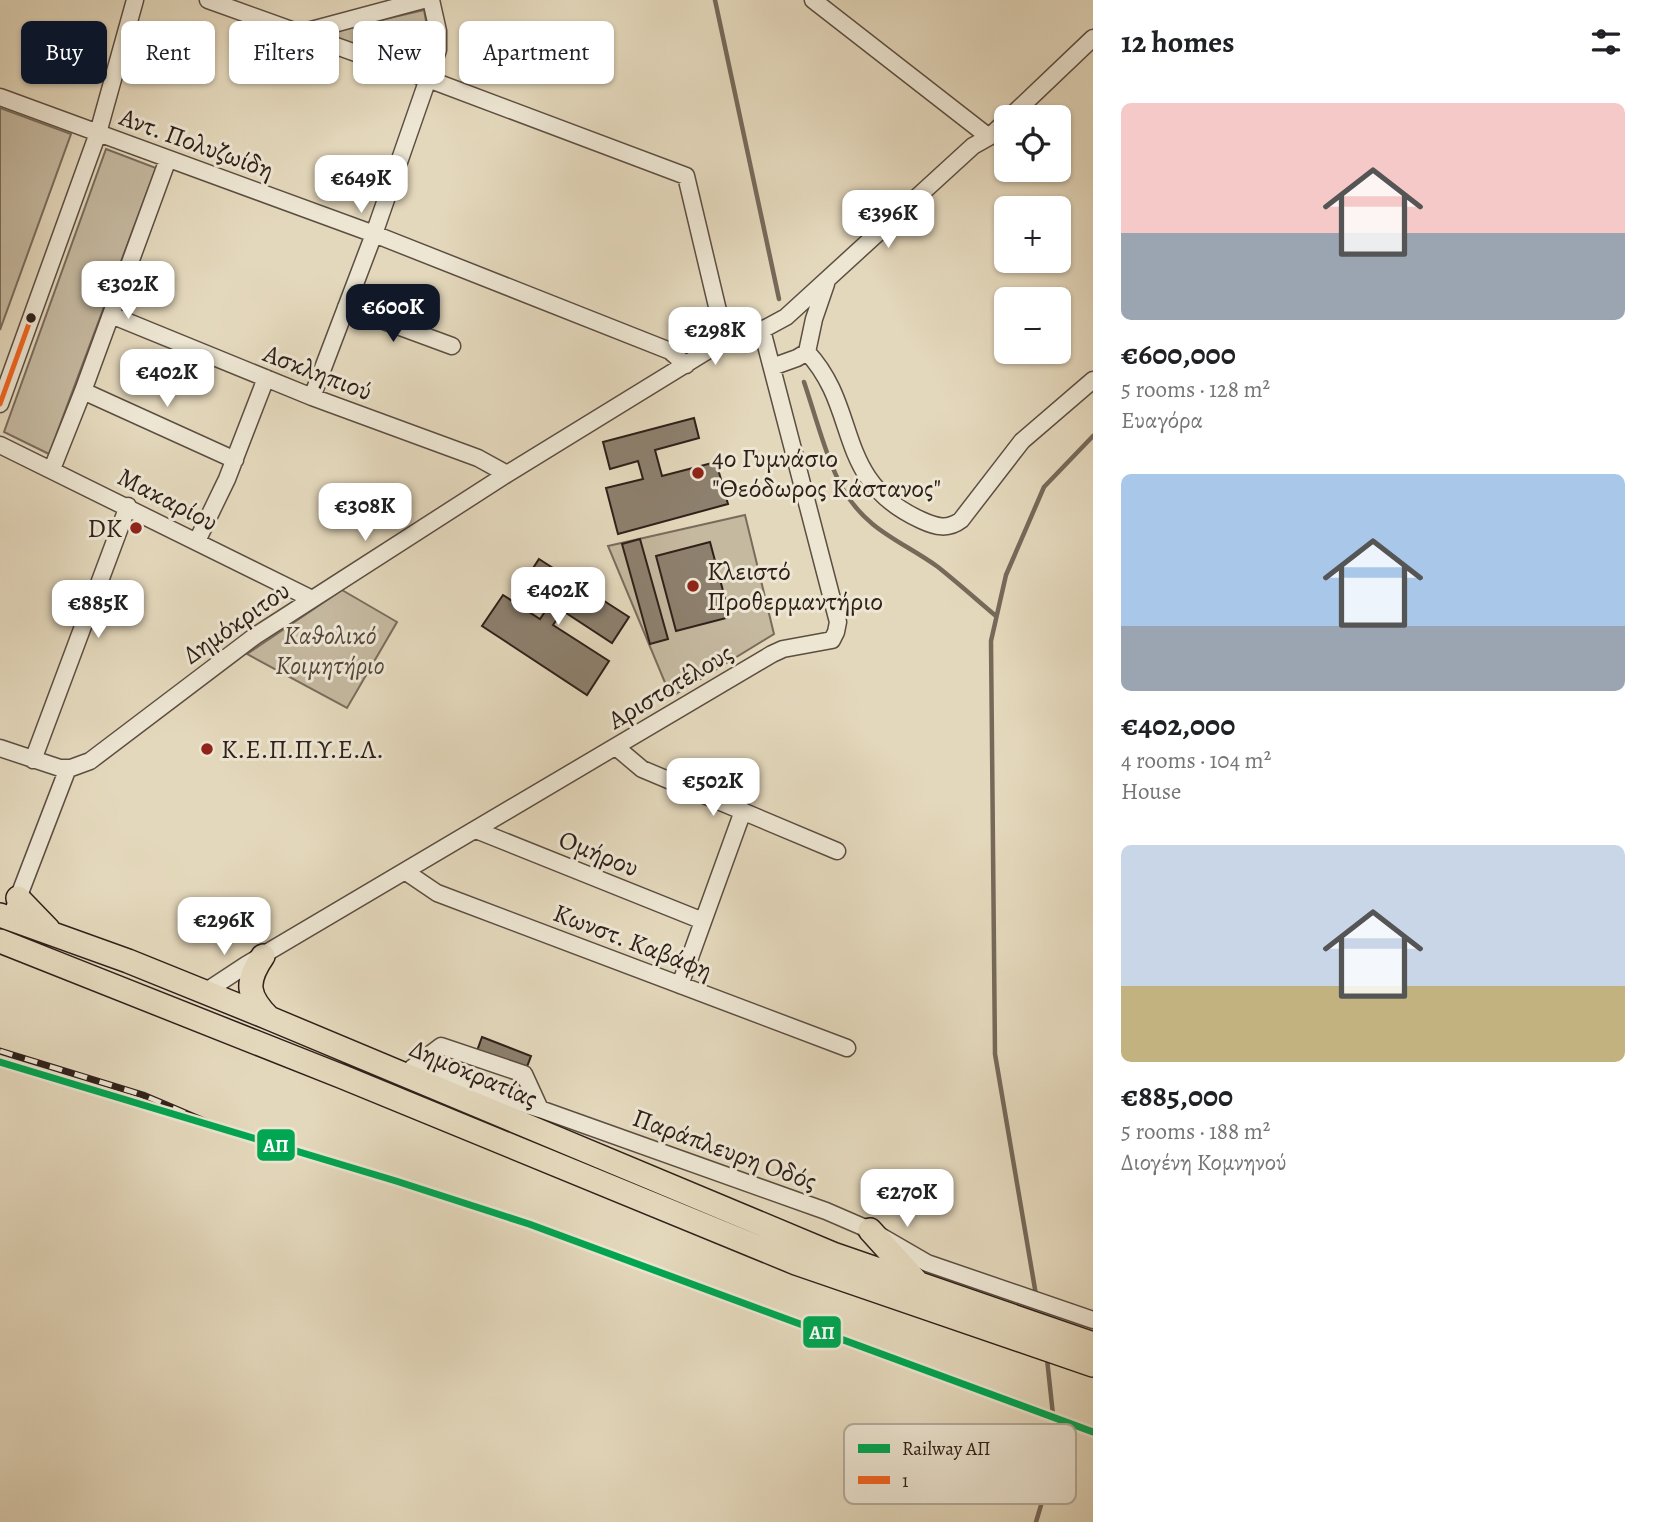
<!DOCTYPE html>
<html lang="en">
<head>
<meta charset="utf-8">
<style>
	body { margin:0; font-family:Alegreya,serif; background:#f2f2f2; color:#202124; height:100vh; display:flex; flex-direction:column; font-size:26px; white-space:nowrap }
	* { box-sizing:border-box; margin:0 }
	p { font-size:23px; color:#757577 }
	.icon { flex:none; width:38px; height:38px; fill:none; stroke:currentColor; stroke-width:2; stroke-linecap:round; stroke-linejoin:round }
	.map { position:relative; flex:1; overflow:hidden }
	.details { display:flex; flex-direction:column; background:#fff; width:560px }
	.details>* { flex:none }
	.top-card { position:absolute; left:21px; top:21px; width:665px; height:63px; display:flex; gap:14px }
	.controls { position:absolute; left:994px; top:105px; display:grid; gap:14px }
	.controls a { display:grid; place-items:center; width:77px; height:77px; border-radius:10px; background:#fff; box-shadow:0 2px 5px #0004; font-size:35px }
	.price { position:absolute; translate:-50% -60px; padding:0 16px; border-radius:14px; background:#fff; color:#222; font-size:23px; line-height:46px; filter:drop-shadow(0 2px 4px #0008) }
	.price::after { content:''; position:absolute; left:50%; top:42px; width:21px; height:16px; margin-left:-10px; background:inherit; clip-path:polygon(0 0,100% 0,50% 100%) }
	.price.active { background:#111827; color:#fff }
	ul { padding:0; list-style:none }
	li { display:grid; align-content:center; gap:14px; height:371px; padding:0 28px }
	li span { display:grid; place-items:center; height:217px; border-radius:10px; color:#555 }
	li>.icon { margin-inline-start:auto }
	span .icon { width:126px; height:126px; fill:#fffc; stroke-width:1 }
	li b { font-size:30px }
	h2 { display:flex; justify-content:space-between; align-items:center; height:84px; padding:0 28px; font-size:30px }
	.tag { padding:0 24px; border-radius:10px; background:#fff; box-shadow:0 2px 5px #0004; font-size:24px; line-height:63px }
	.tag.active { background:#111827; color:#fff }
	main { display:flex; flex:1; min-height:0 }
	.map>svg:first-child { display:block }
	.green { fill:#c5b9a0; stroke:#7a6c5d; stroke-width:2 }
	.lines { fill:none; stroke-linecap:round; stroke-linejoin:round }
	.stream { stroke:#76695a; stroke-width:4.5 }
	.building { fill:#8d806e; stroke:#2f201a; stroke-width:2 }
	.minor-casing { stroke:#5c4e42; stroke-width:19 }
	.highway-casing { stroke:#2f201a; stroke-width:26 }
	.minor { stroke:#ede6d3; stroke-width:16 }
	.highway { stroke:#e4d8bc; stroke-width:23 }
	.rail-casing { stroke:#2f201a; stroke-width:7 }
	.rail { stroke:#ede6d3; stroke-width:4.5; stroke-dasharray:13; stroke-linecap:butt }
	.bus-1-casing { stroke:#ede6d3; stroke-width:10 }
	.bus-1 { stroke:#f26522; stroke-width:5 }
	.rail-1-casing { stroke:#ede6d3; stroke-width:12 }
	.rail-1 { stroke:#00a651; stroke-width:7 }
	.bus-dot { fill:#2f201a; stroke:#ede6d3; stroke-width:2.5 }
	.poi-dot { fill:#8f2418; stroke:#ede6d3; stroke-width:2.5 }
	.labels { text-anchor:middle; stroke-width:6; stroke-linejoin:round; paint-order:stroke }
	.street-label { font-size:26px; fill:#2f201a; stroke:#ede6d3 }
	.poi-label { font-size:26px; fill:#2f201a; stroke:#ede6d3; text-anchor:start }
	.park-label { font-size:26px; font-style:italic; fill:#54463c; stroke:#ede6d3 }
	.key { fill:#ede6d3; stroke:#b4ab9c; stroke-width:2 }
	.key-label { font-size:19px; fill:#2f201a }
	.line-badge { stroke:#ede6d3; stroke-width:2.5 }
	.badge-label { font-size:19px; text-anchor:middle; font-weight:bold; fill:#fff }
</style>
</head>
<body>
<main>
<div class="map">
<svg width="1093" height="1522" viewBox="0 0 1093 1522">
	<rect width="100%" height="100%" fill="#e4d8bc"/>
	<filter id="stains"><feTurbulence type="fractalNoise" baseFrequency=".00286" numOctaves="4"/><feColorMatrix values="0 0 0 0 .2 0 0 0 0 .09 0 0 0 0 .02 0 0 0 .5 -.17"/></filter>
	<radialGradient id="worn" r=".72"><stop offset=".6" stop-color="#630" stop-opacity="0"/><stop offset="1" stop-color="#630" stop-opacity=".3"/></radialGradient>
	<!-- green -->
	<path class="green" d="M424 10 430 42 424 68 321 34Z
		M0 108 71 134 0 330Z
		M106 149 156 168 49 454 4 432Z
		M745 515 774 634 671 697 608 546Z
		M342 590 397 622 347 708 247 654Z"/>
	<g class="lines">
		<!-- stream -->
		<path class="stream" d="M715 0 779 299
			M804 382C815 414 827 461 843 489 867 531 902 541 938 567 958 583 977 600 996 616
			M1036 1295 995 1054 991 641 1006 575 1044 487 1093 436
			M1036 1522 1057 1452 1047 1359"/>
	</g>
	<!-- building -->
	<path class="building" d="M694 418 699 438 655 450 662 476 716 462 728 504 618 534 606 488 643 479 638 461 610 469 603 442Z
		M640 539 668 639 650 644 622 544Z
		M710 542 730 617 676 631 656 556Z
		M539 559 629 617 612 643 563 611 553 625 609 661 587 695 482 626 503 595 540 619 552 601 524 582Z
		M482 1037 531 1056 522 1080 473 1062Z"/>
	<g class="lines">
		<defs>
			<path id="minor" d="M208 0 428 79 686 176 725 340
				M813 0 989 137
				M300 33 423 0
				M0 97 374 234 670 351 686 365
				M1010 117 1093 38
				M346 307 452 346
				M111 315 312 397 478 458 507 474
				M807 352C861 410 833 480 921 520 936 527 948 530 961 520L1022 441 1093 380
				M772 367 797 358 807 352 814 319 826 284
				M83 391 235 460
				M312 397 374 234 438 50V31L431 0
				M0 404 98 133 135 0
				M0 445 312 599
				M52 469 83 391 168 159
				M197 541 227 479 266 378
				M616 747 642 769 837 851
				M0 748 60 768H71L90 761 255 636 507 474 725 340 762 330 786 317 973 146 989 137 1006 121
				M33 760 128 506
				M476 830 703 921
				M406 872 437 893 847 1048
				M15 906 68 768
				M680 985 743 811
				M205 992 246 965 772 654 783 649 832 640 836 632 838 622 762 330
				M412 1068 441 1046 524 1074 540 1109
				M420 1071 540 1109 826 1211 870 1230 927 1263 1093 1320"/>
			<path id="highway" d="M18 898 48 929
				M0 915 128 961 269 1018 833 1254 1093 1344
				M0 941 343 1077 796 1263 1093 1365
				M263 956C245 982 247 996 269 1018
				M870 1230 916 1281"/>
		</defs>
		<!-- minor casing -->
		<use href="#minor" class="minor-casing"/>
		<!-- highway casing -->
		<use href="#highway" class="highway-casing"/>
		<!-- minor -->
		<use href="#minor" class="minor"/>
		<!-- highway -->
		<use href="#highway" class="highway"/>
		<defs>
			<path id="rail" d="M0 1051 143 1095 230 1132"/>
		</defs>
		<!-- rail casing -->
		<use href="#rail" class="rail-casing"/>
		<!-- rail -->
		<use href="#rail" class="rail"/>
		<defs>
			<path id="bus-1" d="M0 404 31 318"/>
		</defs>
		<!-- bus-1 casing -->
		<use href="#bus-1" class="bus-1-casing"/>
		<!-- bus-1 -->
		<use href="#bus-1" class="bus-1"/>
		<defs>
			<path id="rail-1" d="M0 1062 396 1181 529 1224 1093 1432"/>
		</defs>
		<!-- rail-1 casing -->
		<use href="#rail-1" class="rail-1-casing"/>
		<!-- rail-1 -->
		<use href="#rail-1" class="rail-1"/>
	</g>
	<!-- markers -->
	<circle class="bus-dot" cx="31" cy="318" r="6"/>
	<g class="poi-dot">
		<circle cx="698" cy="473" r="7"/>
		<circle cx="136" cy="528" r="7"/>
		<circle cx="693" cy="586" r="7"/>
		<circle cx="207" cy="749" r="7"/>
	</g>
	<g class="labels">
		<!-- street labels -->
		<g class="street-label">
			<text transform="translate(197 143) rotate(20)" y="9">Αντ. Πολυζωίδη</text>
			<text transform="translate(318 372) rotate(21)" y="9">Ασκληπιού</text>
			<text transform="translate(168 499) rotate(27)" y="9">Μακαρίου</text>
			<text transform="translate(236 622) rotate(-35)" y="9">Δημόκριτου</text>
			<text transform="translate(670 686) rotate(-31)" y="9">Αριστοτέλους</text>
			<text transform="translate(599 853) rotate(22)" y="9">Ομήρου</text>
			<text transform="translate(633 941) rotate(21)" y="9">Κωνστ. Καβάφη</text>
			<text transform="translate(474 1073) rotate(23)" y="9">Δημοκρατίας</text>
			<text transform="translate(725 1149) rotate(20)" y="9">Παράπλευρη Οδός</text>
		</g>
		<!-- poi labels -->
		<g class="poi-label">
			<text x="712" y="467">4ο Γυμνάσιο<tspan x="712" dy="30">"Θεόδωρος Κάστανος"</tspan></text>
			<text x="122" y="537" text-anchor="end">DK</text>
			<text x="707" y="580">Κλειστό<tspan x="707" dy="30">Προθερμαντήριο</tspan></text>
			<text x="221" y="758">Κ.Ε.Π.Π.Υ.Ε.Λ.</text>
		</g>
		<!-- park labels -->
		<g class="park-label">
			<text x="330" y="644">Καθολικό<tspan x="330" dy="30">Κοιμητήριο</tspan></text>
		</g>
	</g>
	<!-- legend -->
	<rect x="844" y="1424" width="232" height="80" rx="10" class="key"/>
	<rect x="858" y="1444" width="32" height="9" fill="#00a651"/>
	<rect x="858" y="1476" width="32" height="8" fill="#f26522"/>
	<g class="key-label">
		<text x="902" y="1455">Railway ΑΠ</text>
		<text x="902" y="1487">1</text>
	</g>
	<g class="line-badge">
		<rect x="256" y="1128" width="40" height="34" rx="7" fill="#00a651"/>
		<rect x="802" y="1315" width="40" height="34" rx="7" fill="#00a651"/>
	</g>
	<g class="badge-label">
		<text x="276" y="1152">ΑΠ</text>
		<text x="822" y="1339">ΑΠ</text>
	</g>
	<rect width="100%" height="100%" filter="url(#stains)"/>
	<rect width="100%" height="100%" fill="url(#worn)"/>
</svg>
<div class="controls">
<a><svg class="icon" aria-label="locate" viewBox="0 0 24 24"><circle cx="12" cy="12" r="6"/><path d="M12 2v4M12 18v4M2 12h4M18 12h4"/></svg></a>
<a>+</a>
<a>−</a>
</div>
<b class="price" style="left:361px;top:215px">€649K</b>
<b class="price" style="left:888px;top:250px">€396K</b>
<b class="price" style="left:128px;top:321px">€302K</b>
<b class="price active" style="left:393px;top:344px">€600K</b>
<b class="price" style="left:715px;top:367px">€298K</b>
<b class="price" style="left:167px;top:409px">€402K</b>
<b class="price" style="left:365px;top:543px">€308K</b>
<b class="price" style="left:558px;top:627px">€402K</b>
<b class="price" style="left:98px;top:640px">€885K</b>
<b class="price" style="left:713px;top:818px">€502K</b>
<b class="price" style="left:224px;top:957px">€296K</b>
<b class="price" style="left:907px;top:1229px">€270K</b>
<div class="top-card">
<a class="tag active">Buy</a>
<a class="tag">Rent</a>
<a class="tag">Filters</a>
<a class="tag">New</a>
<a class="tag">Apartment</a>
</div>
</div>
<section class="details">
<h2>12 homes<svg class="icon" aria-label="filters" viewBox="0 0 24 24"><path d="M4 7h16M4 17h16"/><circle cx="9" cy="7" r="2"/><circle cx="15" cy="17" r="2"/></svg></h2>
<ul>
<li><span style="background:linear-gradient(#f6c9c9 60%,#9aa5b1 0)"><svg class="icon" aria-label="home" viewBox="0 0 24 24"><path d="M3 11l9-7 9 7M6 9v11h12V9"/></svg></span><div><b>€600,000</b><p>5 rooms · 128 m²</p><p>Ευαγόρα</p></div></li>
<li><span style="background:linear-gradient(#a9c7e8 70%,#9aa5b1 0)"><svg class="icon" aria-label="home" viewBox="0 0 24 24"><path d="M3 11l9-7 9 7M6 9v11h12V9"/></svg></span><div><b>€402,000</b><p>4 rooms · 104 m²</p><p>House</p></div></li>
<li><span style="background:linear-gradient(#c9d6e8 65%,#c2b280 0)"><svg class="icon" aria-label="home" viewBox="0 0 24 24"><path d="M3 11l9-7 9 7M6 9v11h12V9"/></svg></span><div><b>€885,000</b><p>5 rooms · 188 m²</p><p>Διογένη Κομνηνού</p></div></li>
</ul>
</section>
</main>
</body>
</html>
